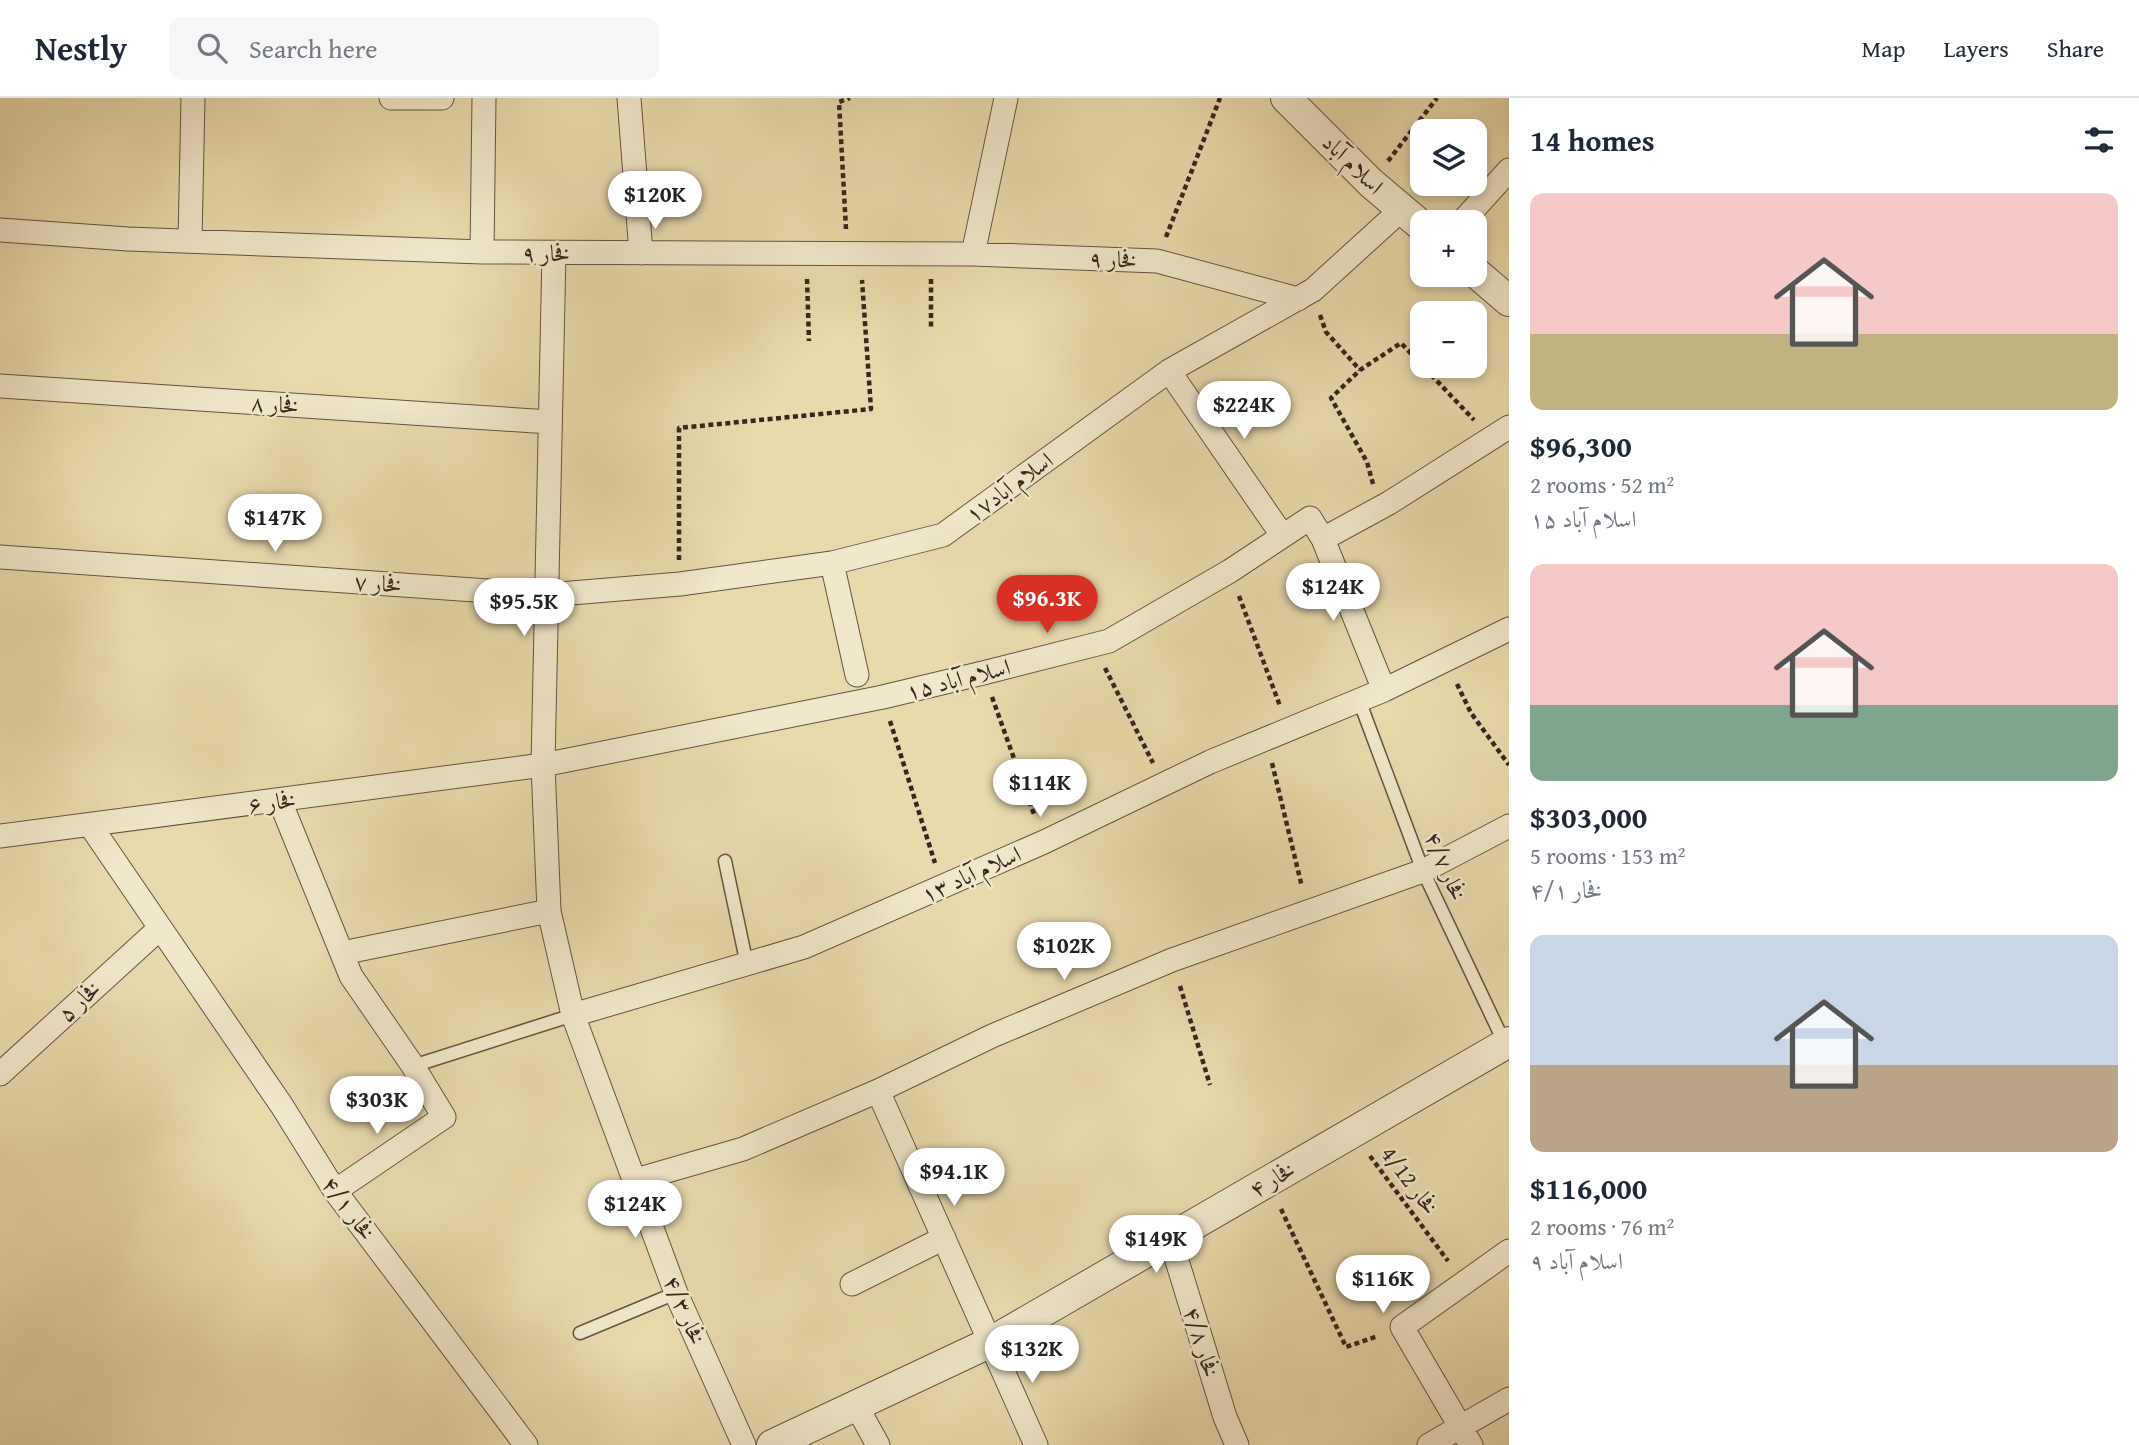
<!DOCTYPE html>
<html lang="en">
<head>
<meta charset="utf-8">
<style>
	body { margin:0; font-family:"Gentium Book Plus",Amiri,serif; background:#f6f6f7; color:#1f2937; height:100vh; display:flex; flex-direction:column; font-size:26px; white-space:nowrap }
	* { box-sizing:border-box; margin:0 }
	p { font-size:23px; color:#747a83 }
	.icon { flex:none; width:38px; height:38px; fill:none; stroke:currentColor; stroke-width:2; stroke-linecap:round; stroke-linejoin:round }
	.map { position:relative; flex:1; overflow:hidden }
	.sheet { display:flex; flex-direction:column; background:#fff; width:630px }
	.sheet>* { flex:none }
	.tools { position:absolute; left:1410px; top:21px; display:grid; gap:14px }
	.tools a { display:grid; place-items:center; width:77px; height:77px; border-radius:14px; background:#fff; box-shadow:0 4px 10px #0003; font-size:35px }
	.price { position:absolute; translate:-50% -60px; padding:0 16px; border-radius:24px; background:#fff; color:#222; font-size:23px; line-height:46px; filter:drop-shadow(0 2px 4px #0008) }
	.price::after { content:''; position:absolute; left:50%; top:42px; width:21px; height:16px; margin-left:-10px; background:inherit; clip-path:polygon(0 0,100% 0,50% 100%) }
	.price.current { background:#d93025; color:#fff }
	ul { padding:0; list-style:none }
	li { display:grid; align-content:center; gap:14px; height:371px; padding:0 21px }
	li span { display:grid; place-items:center; height:217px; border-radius:14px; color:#555 }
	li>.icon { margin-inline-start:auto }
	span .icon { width:126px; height:126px; fill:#fffc; stroke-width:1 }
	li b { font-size:30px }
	h2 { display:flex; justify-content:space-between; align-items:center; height:84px; padding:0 21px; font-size:30px }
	header { display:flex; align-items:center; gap:42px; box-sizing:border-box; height:98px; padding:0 35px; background:#fff; border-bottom:2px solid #e0e1e3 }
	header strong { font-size:33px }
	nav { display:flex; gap:38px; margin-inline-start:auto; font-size:24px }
	.search { width:490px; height:63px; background:#f6f6f7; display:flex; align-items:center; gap:18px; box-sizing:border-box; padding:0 24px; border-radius:14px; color:#747a83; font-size:26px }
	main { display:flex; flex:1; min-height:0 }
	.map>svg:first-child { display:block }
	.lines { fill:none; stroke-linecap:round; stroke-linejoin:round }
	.service-casing { stroke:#635441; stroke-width:15 }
	.minor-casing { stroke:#635441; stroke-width:25 }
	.tertiary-casing { stroke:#635441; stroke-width:32 }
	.path { stroke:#36271d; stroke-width:4.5; stroke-dasharray:5 3.5; stroke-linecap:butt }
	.service { stroke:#f1e7ca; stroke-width:12 }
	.minor { stroke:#f1e7ca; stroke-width:23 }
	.tertiary { stroke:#f1e7ca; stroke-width:30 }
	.labels { text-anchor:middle; stroke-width:5; stroke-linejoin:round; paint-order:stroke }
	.street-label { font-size:23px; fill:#36271d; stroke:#f1e7ca }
</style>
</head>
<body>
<header>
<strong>Nestly</strong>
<div class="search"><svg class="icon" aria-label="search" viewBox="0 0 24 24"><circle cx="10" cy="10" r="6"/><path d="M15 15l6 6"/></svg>Search here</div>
<nav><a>Map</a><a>Layers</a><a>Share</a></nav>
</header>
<main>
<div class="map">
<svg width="1509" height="1347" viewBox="0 0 1509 1347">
	<rect width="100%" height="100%" fill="#e9daad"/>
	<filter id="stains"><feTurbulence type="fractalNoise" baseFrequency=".00286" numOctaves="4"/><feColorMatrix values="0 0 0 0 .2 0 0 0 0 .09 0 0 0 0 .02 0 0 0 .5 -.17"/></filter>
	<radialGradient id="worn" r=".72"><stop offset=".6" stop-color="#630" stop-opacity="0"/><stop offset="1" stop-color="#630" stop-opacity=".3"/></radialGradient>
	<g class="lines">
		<defs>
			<path id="service" d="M1359 602 1423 773 1505 946
				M725 763 747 867
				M413 968 573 917
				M580 1235 676 1195"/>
			<path id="minor" d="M391 0H442
				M629 0 641 155
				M1462 124 1509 72
				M0 132 128 141 482 154 973 156 1157 163 1298 201
				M190 142 193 0
				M482 154 484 0
				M554 155 543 667 549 813 573 917 676 1195 744 1347
				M973 156 1006 0
				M1169 273 1282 437
				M0 288 550 324
				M1323 441 1384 592
				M0 459 547 497 680 486 832 465 943 437 1169 273 1313 192 1401 112
				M832 465 857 577
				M280 703 351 878 413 968 444 1019 335 1093
				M90 727 282 1008 335 1093 526 1347
				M0 738 543 667 883 599 983 575 1109 543 1230 473 1310 420 1323 441 1389 405 1509 329
				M342 855 549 813
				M573 917 804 849 1044 744 1210 664 1384 592 1509 531
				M0 976 159 831
				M878 993 1036 1347
				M636 1082 743 1051 878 993 992 938 1172 862 1423 773 1509 728
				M1170 1140 1225 1319 1237 1347
				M852 1186 944 1140
				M857 1309 878 1347
				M1429 1347 1509 1301
				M1471 1347 1402 1229 1509 1153"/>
			<path id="tertiary" d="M1286 0 1371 85 1423 129
				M1475 174 1509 203
				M772 1347 989 1245 1509 944"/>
		</defs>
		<!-- service casing -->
		<use href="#service" class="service-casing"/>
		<!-- minor casing -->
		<use href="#minor" class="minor-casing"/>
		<!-- tertiary casing -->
		<use href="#tertiary" class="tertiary-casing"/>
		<!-- path -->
		<path class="path" d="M1388 63 1437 0
			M846 131 839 4 850 0
			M1166 139 1220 0
			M807 181 809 243
			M931 181V232
			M1320 217 1326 234 1360 272
			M1373 386 1367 364 1331 300 1360 272 1401 245 1474 322
			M679 462V330L871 311 862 182
			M1239 498 1280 608
			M1105 570 1153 665
			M1457 586 1471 615 1509 667
			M992 599 1035 719
			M890 623 935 765
			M1272 665 1302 789
			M1180 888 1210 987
			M1370 1058 1448 1163
			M1281 1111 1346 1249 1378 1238"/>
		<!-- service -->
		<use href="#service" class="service"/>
		<!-- minor -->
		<use href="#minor" class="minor"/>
		<!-- tertiary -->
		<use href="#tertiary" class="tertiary"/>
	</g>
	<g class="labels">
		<!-- street labels -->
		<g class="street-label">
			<text transform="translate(1353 66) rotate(44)" y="8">اسلام آباد</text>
			<text x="546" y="163">فخار ۹</text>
			<text transform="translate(1113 161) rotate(2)" y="8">فخار ۹</text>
			<text transform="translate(275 306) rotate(4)" y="8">فخار ۸</text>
			<text transform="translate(1009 389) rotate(-36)" y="8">اسلام آباد۱۷</text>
			<text transform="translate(378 485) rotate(4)" y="8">فخار ۷</text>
			<text transform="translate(958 581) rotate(-14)" y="8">اسلام آباد ۱۵</text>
			<text transform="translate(272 704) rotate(-7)" y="8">فخار ۶</text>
			<text transform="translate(1446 768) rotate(67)" y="8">فخار ۴/۷</text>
			<text transform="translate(971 776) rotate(-24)" y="8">اسلام آباد ۱۳</text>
			<text transform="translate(79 903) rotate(-43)" y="8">فخار ۵</text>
			<text transform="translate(1272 1081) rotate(-30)" y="8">فخار ۴</text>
			<text transform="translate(1410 1082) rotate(53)" y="8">فخار 4/12</text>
			<text transform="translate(349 1110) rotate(54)" y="8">فخار ۴/۱</text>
			<text transform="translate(685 1212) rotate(67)" y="8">فخار ۴/۳</text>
			<text transform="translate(1202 1244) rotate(73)" y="8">فخار ۴/۸</text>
		</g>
	</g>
	<rect width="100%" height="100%" filter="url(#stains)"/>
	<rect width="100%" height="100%" fill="url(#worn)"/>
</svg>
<div class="tools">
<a><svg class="icon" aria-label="layers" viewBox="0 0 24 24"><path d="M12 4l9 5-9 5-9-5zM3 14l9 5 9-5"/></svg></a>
<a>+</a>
<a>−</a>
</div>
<b class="price" style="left:655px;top:133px">$120K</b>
<b class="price" style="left:1244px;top:343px">$224K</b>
<b class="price" style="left:275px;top:456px">$147K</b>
<b class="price" style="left:1333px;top:525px">$124K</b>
<b class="price current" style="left:1047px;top:537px">$96.3K</b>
<b class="price" style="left:524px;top:540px">$95.5K</b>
<b class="price" style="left:1040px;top:721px">$114K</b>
<b class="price" style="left:1064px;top:884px">$102K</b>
<b class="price" style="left:377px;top:1038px">$303K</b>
<b class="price" style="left:954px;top:1110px">$94.1K</b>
<b class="price" style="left:635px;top:1142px">$124K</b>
<b class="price" style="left:1156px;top:1177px">$149K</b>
<b class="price" style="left:1383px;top:1217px">$116K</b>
<b class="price" style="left:1032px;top:1287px">$132K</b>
</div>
<section class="sheet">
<h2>14 homes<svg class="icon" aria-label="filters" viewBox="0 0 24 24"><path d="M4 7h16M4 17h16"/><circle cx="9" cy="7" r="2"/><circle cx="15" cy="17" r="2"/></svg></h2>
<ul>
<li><span style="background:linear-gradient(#f6c9c9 65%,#c2b280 0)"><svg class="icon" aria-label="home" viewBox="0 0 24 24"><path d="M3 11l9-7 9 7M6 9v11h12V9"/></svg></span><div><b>$96,300</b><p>2 rooms · 52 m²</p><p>اسلام آباد ۱۵</p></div></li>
<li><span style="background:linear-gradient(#f6c9c9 65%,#7fa58c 0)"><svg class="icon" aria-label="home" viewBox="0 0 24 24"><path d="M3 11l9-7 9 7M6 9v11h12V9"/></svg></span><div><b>$303,000</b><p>5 rooms · 153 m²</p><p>فخار ۴/۱</p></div></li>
<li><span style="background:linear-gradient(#c9d6e8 60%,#b9a48a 0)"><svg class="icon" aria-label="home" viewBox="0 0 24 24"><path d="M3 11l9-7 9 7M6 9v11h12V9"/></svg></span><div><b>$116,000</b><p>2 rooms · 76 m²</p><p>اسلام آباد ۹</p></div></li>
</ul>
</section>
</main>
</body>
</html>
